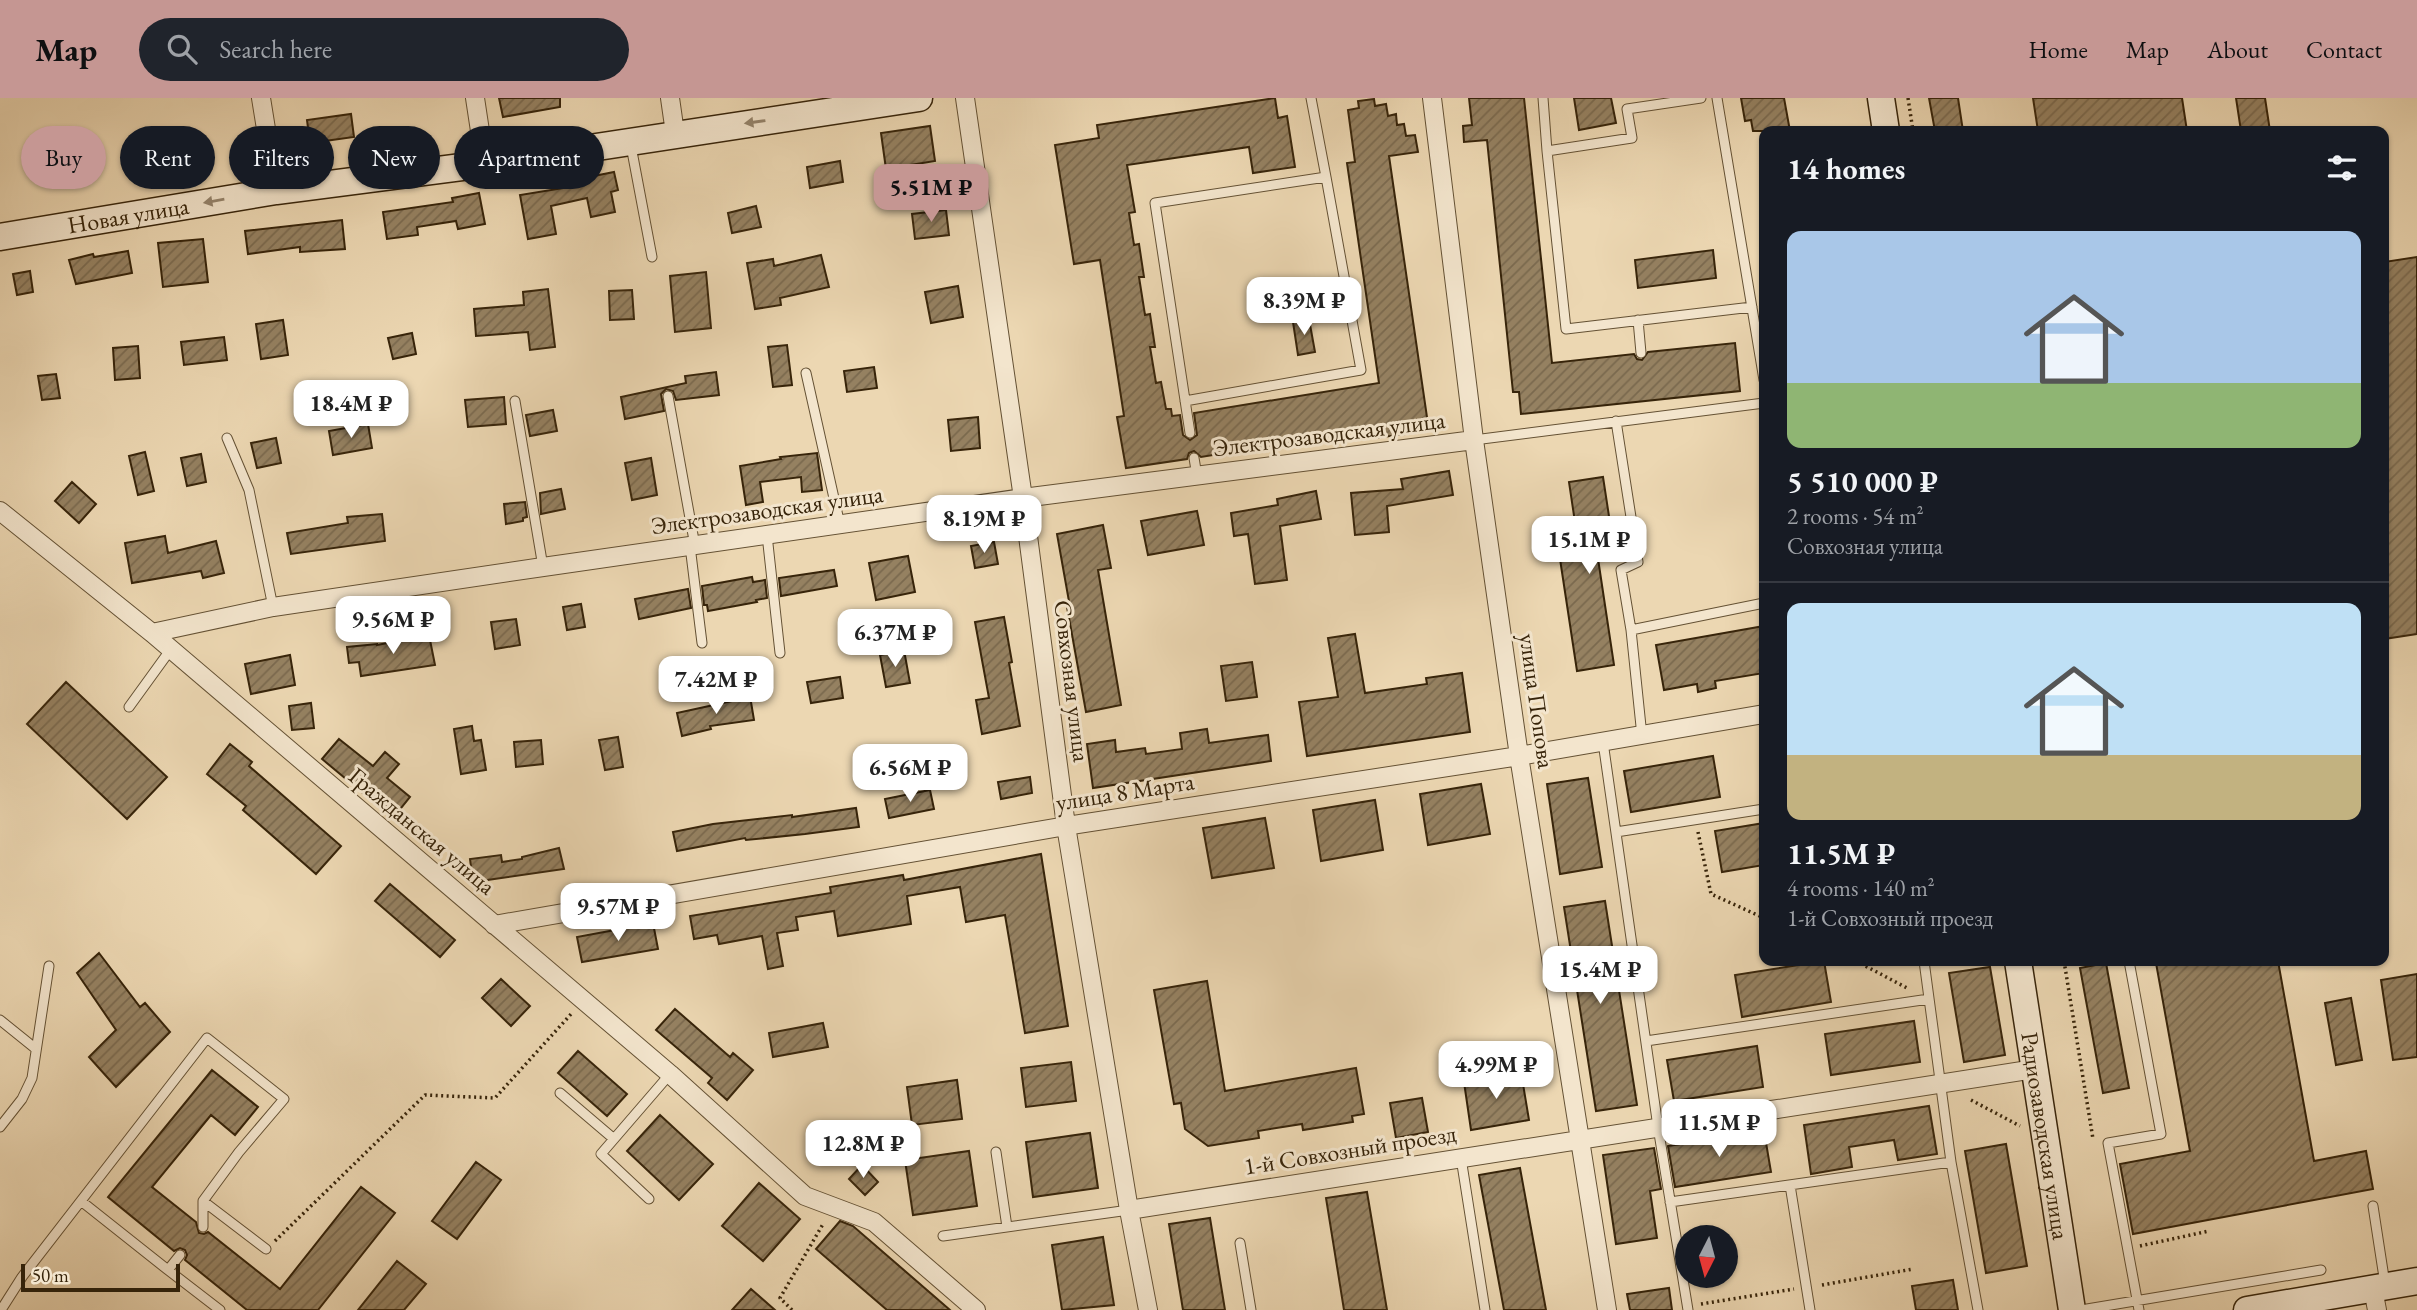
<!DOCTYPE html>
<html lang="en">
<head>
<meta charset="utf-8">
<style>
	body { margin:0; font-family:"EB Garamond",serif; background:#20242c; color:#f1f3f6; height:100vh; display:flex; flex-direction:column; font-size:26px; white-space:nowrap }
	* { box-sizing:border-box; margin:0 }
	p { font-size:23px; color:#9ea1a6 }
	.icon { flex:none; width:38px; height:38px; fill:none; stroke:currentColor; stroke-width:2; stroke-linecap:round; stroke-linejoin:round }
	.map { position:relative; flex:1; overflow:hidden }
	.side { position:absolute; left:1759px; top:28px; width:630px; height:840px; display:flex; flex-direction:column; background:#171b24; border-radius:14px; box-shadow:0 2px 5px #0004 }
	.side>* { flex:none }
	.top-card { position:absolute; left:21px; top:28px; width:665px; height:63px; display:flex; gap:14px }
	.needle { width:46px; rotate:186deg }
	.tools { position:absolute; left:1675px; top:1127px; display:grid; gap:14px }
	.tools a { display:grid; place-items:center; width:63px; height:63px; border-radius:50%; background:#171b24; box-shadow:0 2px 5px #0004; font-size:35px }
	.scale { position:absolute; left:21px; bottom:18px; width:159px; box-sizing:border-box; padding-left:7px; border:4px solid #37240a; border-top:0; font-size:19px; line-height:24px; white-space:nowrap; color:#37240a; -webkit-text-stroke:5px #f3e5cd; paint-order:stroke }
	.price { position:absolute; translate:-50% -60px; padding:0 16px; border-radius:14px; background:#fff; color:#222; font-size:23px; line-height:46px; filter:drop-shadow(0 2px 4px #0008) }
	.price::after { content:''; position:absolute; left:50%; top:42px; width:21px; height:16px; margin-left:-10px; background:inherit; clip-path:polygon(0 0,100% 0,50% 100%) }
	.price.selected { background:#c59692; color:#111 }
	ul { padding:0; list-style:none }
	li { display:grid; align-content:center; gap:14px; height:371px; padding:0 28px }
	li+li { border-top:2px solid #363941 }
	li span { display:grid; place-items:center; height:217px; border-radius:14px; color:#555 }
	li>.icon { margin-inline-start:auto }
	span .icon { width:126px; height:126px; fill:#fffc; stroke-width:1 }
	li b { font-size:30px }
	h2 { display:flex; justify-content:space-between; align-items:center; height:84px; padding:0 28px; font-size:30px }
	.chip { padding:0 24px; border-radius:32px; background:#171b24; box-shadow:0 2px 5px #0004; font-size:24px; line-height:63px }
	.chip.selected { background:#c59692; color:#111 }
	header { display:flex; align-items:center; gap:42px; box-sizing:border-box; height:98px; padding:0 35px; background:#c59692; color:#111 }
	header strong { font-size:33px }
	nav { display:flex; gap:38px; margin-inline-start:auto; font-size:24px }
	.search { width:490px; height:63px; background:#20242c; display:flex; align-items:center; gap:18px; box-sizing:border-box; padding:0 24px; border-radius:38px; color:#9ea1a6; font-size:26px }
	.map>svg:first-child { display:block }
	.building { fill:url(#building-hatch); stroke:#37240a; stroke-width:2 }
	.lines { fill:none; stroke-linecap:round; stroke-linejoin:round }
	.lane-casing { stroke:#645134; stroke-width:11 }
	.street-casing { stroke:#645134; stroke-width:20 }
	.secondary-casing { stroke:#37240a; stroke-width:29 }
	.path { stroke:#37240a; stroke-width:3.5; stroke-dasharray:2 3.5; stroke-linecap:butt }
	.lane { stroke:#f3e5cd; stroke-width:9 }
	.street { stroke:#f3e5cd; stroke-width:18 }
	.secondary { stroke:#f3e5cd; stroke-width:26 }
	.oneway { fill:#95846c }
	.labels { text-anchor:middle; stroke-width:6; stroke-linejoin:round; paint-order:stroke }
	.street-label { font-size:24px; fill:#37240a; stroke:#f3e5cd }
</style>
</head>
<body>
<header>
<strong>Map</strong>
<div class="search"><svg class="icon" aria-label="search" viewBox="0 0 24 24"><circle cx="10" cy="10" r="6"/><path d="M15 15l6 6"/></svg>Search here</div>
<nav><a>Home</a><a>Map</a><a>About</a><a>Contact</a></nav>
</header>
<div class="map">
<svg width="2417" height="1212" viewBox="0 0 2417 1212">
	<defs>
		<pattern id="building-hatch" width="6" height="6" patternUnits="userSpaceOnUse" patternTransform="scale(1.75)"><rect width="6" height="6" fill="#958161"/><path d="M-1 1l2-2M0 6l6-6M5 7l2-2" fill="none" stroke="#7a694e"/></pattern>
	</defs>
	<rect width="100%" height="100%" fill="#ecd7b2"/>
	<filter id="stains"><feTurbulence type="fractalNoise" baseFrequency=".00286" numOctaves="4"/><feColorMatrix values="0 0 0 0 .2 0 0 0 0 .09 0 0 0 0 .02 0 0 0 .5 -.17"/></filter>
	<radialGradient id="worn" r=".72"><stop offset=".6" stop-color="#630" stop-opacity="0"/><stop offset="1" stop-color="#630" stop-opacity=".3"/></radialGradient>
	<!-- building -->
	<path class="building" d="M499 0H560V9L503 19Z
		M1275 0 1278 20 1287 18 1295 69 1253 75 1249 49 1127 67 1135 114 1129 115 1134 147 1139 146 1144 179H1139L1145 217 1150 216 1155 249H1150L1156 285 1161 284 1166 311H1171L1172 318 1180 317 1183 337 1190 342 1197 337 1194 315 1379 285 1347 65 1355 64 1348 12 1359 10 1358 3 1374 1 1375 8 1386 6 1388 18 1396 16 1397 27 1404 26 1406 38 1415 37 1418 54 1389 58 1429 333 1376 340 1374 331 1201 359 1194 353 1189 355 1187 361 1126 370 1117 319 1124 318 1100 162 1074 166 1055 47 1099 40 1097 27Z
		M1469 0H1524L1552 265 1634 256 1637 261 1642 262 1648 254 1735 245 1740 293 1521 316 1519 294H1513L1487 42 1464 44 1463 28 1472 27Z
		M1574 0H1611L1616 25 1579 32Z
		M1741 0H1784L1790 33H1753L1751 22 1745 23Z
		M1929 0H1958L1963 33H1935Z
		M2033 0H2182L2187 33H2038Z
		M2236 0H2265L2270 33H2241Z
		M351 16 354 39 310 45 307 22Z
		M930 28 935 63 886 71 881 35Z
		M840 63 843 84 810 90 807 69Z
		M614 74 618 92 611 94 615 114 591 119 587 100 551 108 556 136 528 141 520 97 576 88 574 82Z
		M479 95 485 126 458 131 456 123 417 129 418 137 387 141 383 114 453 104 452 100Z
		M756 108 761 129 732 135 728 115Z
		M946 112 949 137 915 141 912 116Z
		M342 122 345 151 300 154V149L248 156 245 133Z
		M203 141 208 184 163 189 158 145Z
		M1713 152 1716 180 1638 190 1635 162Z
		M128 153 132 175 76 186 69 162 93 156 94 159Z
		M821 157 829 189 780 200 781 207 755 211 747 165 773 161 774 168Z
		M2417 159V536L2384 541V327L2387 326 2384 303V164Z
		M30 173 33 194 17 197 13 176Z
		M706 174 711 230 675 234 670 178Z
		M958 188 963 219 931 225 925 194Z
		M548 191 555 249 530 252 528 234 476 238 474 211 524 207 523 194Z
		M632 192 634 221 610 222 609 193Z
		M1309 221 1315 254 1298 257 1293 224Z
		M283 222 288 257 261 261 256 226Z
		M412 235 416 256 393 261 388 240Z
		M224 239 227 262 184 267 181 244Z
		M787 247 792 287 773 289 768 249Z
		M138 248 140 280 115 282 113 250Z
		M874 269 877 290 847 294 844 273Z
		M716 274 719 297 676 302 673 293 666 291 661 296 664 313 625 321 621 299 686 285 685 278Z
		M56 276 60 300 42 302 38 278Z
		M504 299 506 326 468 329 465 302Z
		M553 312 557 333 530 338 526 317Z
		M978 319 980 350 951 353 948 322Z
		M368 326 372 350 333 357 329 333Z
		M276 340 281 365 257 370 251 345Z
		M145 354 154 393 138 397 129 358Z
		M817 355 822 392 802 394 801 379 760 384 763 404 746 407 740 368 781 361 780 359Z
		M201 356 206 384 187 388 181 360Z
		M651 360 657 397 632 402 625 365Z
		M1449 373 1453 397 1387 408 1389 434 1355 437 1351 395 1403 391 1401 381Z
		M1603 379 1614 451 1597 454 1614 567 1577 573 1560 461 1580 458 1569 384Z
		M72 384 96 406 79 425 55 403Z
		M561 391 565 411 541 416 540 395Z
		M1316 393 1321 421 1280 428 1287 482 1255 486 1248 436 1234 438 1231 415 1278 407 1277 401Z
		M525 404 527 419 523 420V423L506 426 504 406Z
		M1197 413 1204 447 1148 457 1141 423Z
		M382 416 385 443 291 456 287 435 348 425 347 419Z
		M1103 427 1111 470 1098 472 1121 607 1086 614 1067 509H1070L1057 436Z
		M165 438 168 455 216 443 224 475 203 480 201 473 132 485 125 445Z
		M994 444 998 466 975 470 971 448Z
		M908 458 915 494 876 502 869 465Z
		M834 472 837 488 781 498 779 480Z
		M752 479 753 484 765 482 767 500 756 502 757 504 708 513 707 507H704L702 488Z
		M688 491 691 510 639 521 635 501Z
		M581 506 585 529 567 532 563 509Z
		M1004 519 1012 564 1009 565 1020 628 982 636 976 602 989 600 975 524Z
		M516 521 520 547 495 551 491 524Z
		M1764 528V575L1715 583 1716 590 1698 594 1697 586 1664 592 1656 547Z
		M1355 536 1365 595 1427 586 1426 580 1462 575 1470 634 1307 658 1299 604 1338 599 1328 540Z
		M429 537 435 567 361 578 359 564 349 565 347 549 377 546V547Z
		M904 552 910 585 886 589 880 557Z
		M290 557 295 587 251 596 245 566Z
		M1252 564 1257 599 1226 603 1221 568Z
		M840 579 843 600 811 605 807 584Z
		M66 584 167 679 127 721 27 626Z
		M750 598 754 622 710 628 711 631 682 638 677 615 732 603 731 601Z
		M311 605 314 630 292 632 289 608Z
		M472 628 474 643 481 642 486 672 461 676 454 631Z
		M1207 631 1209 645 1268 637 1271 663 1093 690 1087 646 1115 642 1116 654 1145 650 1146 656 1182 651 1180 635Z
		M618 639 623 669 605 672 599 642Z
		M339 641 373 668 385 654 399 666 387 680 410 699 393 720 322 661Z
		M541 642 543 666 516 669 514 644Z
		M230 646 252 664 249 668 341 748 316 776 243 712 246 708 207 676Z
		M1713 658 1720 699 1631 714 1624 673Z
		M1030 679 1032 695 1001 701 998 684Z
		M1588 680 1602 769 1560 776 1547 686Z
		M1481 686 1490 736 1428 747 1420 696Z
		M930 692 934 711 889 720 885 701Z
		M1375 702 1383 752 1321 763 1313 712Z
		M856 710 859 729 805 736 746 742 745 740 677 753 673 734 713 726 792 717V719Z
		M1265 720 1274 770 1212 780 1203 730Z
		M1764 725V767L1722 774 1715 733Z
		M559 750 564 771 473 784 470 761 501 757 502 764 522 761V759Z
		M1041 756 1068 928 1025 935 1005 817 966 824 960 789 907 798 911 826 838 838 834 813 796 819 798 832 777 835 783 868 768 871 762 838 719 846 717 837 694 841 690 818 831 795 830 789 903 777 904 782Z
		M390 786 455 842 440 859 375 803Z
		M1605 803 1637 1007 1596 1013 1564 809Z
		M653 825 658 851 582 864 577 839Z
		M99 855 140 909 145 905 170 934 116 989 89 959 116 932 77 875Z
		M1824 863 1831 904 1742 919 1735 877Z
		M2165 863H2278L2314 1063 2366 1053 2373 1091 2133 1136 2120 1066 2190 1053 2156 865Z
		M2106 865 2129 990 2103 995 2080 870Z
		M1990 869 2005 957 1964 964 1949 875Z
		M2417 876V959L2393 962 2381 882Z
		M501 881 530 908 511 928 482 900Z
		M1207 883 1225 993 1356 970 1364 1016 1352 1018 1353 1024 1303 1032 1302 1026 1258 1033 1259 1040 1208 1048 1185 1031 1181 1005 1174 1006 1154 892Z
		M2351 900 2362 962 2336 967 2325 905Z
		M675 911 730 959 733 955 753 972 727 1002 708 985 712 980 656 932Z
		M1914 923 1920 964 1831 977 1825 936Z
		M823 925 828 949 773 959 769 935Z
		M1757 948 1763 989 1674 1003 1667 962Z
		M578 953 627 996 607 1018 558 975Z
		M1071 964 1076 1003 1026 1009 1021 970Z
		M212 972 258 1009 235 1037 211 1017 152 1089 196 1124 199 1135 204 1136 208 1134 280 1191 361 1089 395 1115 318 1212H247L185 1162 187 1157 185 1152 180 1150 174 1153 108 1099Z
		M1521 974 1529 1022 1471 1032 1464 984Z
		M957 982 962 1021 912 1027 907 989Z
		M1422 1000 1428 1034 1396 1040 1390 1005Z
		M1929 1008 1937 1056 1898 1062 1894 1042 1849 1049 1852 1069 1811 1076 1804 1027Z
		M660 1017 713 1066 679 1102 627 1053Z
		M1764 1033 1771 1074 1675 1089 1668 1048Z
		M1090 1035 1098 1090 1033 1099 1026 1044Z
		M2006 1046 2027 1168 1986 1175 1965 1053Z
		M1654 1050 1661 1091 1650 1093 1657 1140 1616 1146 1603 1057Z
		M969 1053 977 1108 913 1117 905 1062Z
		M476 1064 501 1082 457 1141 432 1123Z
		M862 1067 878 1084 865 1097 849 1081Z
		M1520 1070 1546 1212H1504L1479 1077Z
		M759 1085 800 1121 763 1163 722 1128Z
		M1367 1094 1387 1212H1344L1326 1100Z
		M1210 1120 1225 1212H1183L1169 1126Z
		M840 1123 853 1128 950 1212H887L816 1151Z
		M1103 1139 1114 1207 1062 1212 1052 1147Z
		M397 1163 426 1186 404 1212H358Z
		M1953 1182 1958 1212H1916L1912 1188Z
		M1669 1190 1672 1212H1630L1627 1196Z
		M751 1191 775 1212H732Z"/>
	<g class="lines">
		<defs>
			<path id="lane" d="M1543 0 1547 53 1632 40 1627 11 1701 0
				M1717 0 1760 258
				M631 48 652 159
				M1547 53 1566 231 1752 209
				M1638 222 1641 255
				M1763 258H1760L1764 282
				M806 275 840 427
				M668 298 695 448
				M515 303 543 469
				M1185 303 1361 272 1326 79
				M1616 323 1638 464 1621 472 1631 532 1642 638
				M1190 335 1155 105 1326 79 1311 0
				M227 340 249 392 273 509
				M1474 342 1764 305
				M1194 360 1197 378
				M767 437 780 555
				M690 448 702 545
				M1631 532 1764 505
				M129 609 171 551
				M1603 644 1658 1029 1688 1212
				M1616 734 1764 711
				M1924 863 1951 1064 1978 1212
				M2129 863 2161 1036 2108 1045 2139 1212
				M0 922 36 951
				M1646 943 1929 901
				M560 995 614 1041
				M0 1029 22 1001 32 980 49 868
				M996 1054 1007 1129
				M1461 1060 1485 1212
				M1790 1087 1810 1212
				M649 1101 601 1056 670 976
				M81 1103 168 1172 180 1157
				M203 1103 266 1151
				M1670 1104 1951 1064
				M2373 1108 2385 1186
				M943 1138 1129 1112
				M1240 1145 1251 1212
				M168 1172 220 1212
				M1 1212 22 1179 207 940 284 1001 239 1054 203 1103V1129
				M2081 1212 2321 1172"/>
			<path id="street" d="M261 0 276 93
				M475 0 485 66
				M670 0 675 35
				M965 0 1023 400 1066 728 1129 1112 1148 1212
				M1432 0 1474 342 1519 658 1607 1212
				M0 413 152 535 670 976 805 1098 874 1124 976 1212
				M152 535 273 509 543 469 1023 400 1474 342
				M494 827 1066 728 1519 658 1764 616
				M1129 1112 2035 971
				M2373 1191 2377 1212"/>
			<g id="secondary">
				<path d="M1881 0 1886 33"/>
				<path id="s1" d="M0 139 276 93 485 66 919 0"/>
				<path id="s2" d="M2018 863 2072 1212"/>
				<path d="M2247 1212 2417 1183"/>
			</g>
		</defs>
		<!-- lane casing -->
		<use href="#lane" class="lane-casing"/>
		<!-- street casing -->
		<use href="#street" class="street-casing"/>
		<!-- secondary casing -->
		<use href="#secondary" class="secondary-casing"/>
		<!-- path -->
		<path class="path" d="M1908 0 1913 33
			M1698 734 1711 796 1764 820
			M1856 863 1907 890
			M2064 863 2093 1041
			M1971 1002 2020 1028
			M275 1143 425 997 495 1000 572 915
			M2140 1148 2209 1133
			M1822 1187 1913 1171
			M1701 1206 1794 1191
			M792 1212 780 1200 823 1126"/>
		<!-- lane -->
		<use href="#lane" class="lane"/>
		<!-- street -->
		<use href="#street" class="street"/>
		<!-- secondary -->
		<use href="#secondary" class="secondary"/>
	</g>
	<!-- one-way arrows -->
	<defs><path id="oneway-solid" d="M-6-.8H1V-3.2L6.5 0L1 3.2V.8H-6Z" transform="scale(1.75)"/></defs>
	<g class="oneway">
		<use href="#oneway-solid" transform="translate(755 24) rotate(172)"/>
		<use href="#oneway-solid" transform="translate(214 103) rotate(170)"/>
	</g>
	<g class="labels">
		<!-- street labels -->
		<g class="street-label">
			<text dy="8" stroke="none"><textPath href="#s1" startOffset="130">Новая улица</textPath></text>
			<text transform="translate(1329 336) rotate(-7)" y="8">Электрозаводская улица</text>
			<text transform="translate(767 412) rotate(-8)" y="8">Электрозаводская улица</text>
			<text transform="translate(1072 583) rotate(83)" y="8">Совхозная улица</text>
			<text transform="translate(1537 603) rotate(82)" y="8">улица Попова</text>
			<text transform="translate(1125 694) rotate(-9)" y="8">улица 8 Марта</text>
			<text transform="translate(422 733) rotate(40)" y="8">Гражданская улица</text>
			<text dy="8" stroke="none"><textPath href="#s2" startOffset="177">Радиозаводская улица</textPath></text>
			<text transform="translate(1350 1052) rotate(-9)" y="8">1-й Совхозный проезд</text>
		</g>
	</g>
	<rect width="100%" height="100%" filter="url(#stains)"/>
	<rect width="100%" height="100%" fill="url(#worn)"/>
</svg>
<div class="tools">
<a><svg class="needle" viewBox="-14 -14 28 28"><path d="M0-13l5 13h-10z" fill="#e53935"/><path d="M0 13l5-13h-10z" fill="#9ea1a6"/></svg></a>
</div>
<div class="scale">50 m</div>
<b class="price selected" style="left:931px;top:126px">5.51M ₽</b>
<b class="price" style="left:1304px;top:239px">8.39M ₽</b>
<b class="price" style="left:351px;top:342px">18.4M ₽</b>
<b class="price" style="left:984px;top:457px">8.19M ₽</b>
<b class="price" style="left:1589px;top:478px">15.1M ₽</b>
<b class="price" style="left:393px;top:558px">9.56M ₽</b>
<b class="price" style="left:895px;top:571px">6.37M ₽</b>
<b class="price" style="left:716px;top:618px">7.42M ₽</b>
<b class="price" style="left:910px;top:706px">6.56M ₽</b>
<b class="price" style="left:618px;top:845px">9.57M ₽</b>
<b class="price" style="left:1600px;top:908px">15.4M ₽</b>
<b class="price" style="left:1496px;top:1003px">4.99M ₽</b>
<b class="price" style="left:1719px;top:1061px">11.5M ₽</b>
<b class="price" style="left:863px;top:1082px">12.8M ₽</b>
<div class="top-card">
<a class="chip selected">Buy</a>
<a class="chip">Rent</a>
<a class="chip">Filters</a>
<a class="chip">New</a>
<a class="chip">Apartment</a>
</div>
<section class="side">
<h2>14 homes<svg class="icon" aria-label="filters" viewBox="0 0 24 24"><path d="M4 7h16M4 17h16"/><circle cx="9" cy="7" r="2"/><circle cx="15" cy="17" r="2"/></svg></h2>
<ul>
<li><span style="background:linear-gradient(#a9c7e8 70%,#8fb573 0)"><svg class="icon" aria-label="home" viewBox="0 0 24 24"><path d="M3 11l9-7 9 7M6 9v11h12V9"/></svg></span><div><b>5 510 000 ₽</b><p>2 rooms · 54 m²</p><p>Совхозная улица</p></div></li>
<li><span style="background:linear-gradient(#bfe0f5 70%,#c2b280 0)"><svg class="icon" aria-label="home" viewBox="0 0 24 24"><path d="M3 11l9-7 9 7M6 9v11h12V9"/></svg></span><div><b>11.5M ₽</b><p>4 rooms · 140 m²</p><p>1-й Совхозный проезд</p></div></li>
</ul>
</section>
</div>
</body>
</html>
